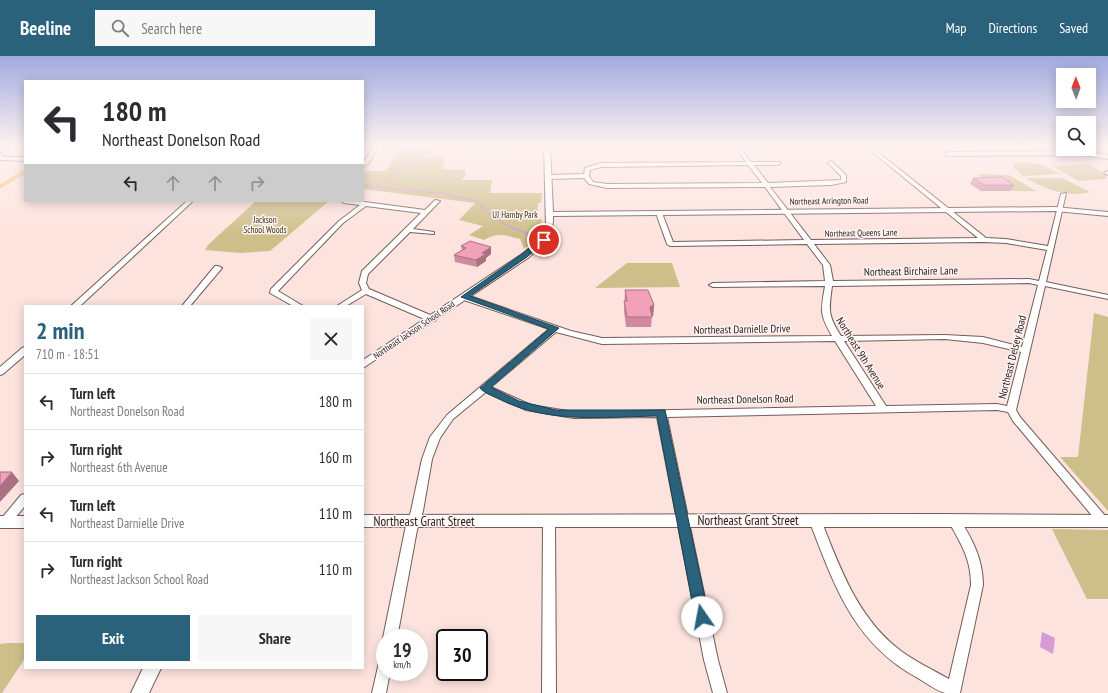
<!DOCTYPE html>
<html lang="en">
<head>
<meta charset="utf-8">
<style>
	body { margin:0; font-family:"PT Sans Narrow",sans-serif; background:#f7f7f7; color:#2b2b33; height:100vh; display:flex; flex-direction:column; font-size:15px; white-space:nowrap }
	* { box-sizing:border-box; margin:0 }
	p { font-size:13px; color:#7c7c81 }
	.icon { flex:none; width:22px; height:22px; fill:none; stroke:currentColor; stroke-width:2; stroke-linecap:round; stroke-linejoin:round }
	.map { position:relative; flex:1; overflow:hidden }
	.details { position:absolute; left:24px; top:249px; width:340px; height:364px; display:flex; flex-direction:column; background:#fff; border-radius:0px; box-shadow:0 2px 10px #0003 }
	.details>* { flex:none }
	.guide { position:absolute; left:24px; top:24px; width:340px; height:122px; border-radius:0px; box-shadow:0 2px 10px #0003; background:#fff; color:#2b2b33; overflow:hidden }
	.needle { width:26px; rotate:359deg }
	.buttons { position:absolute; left:1056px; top:12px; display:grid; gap:8px }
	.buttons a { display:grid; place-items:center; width:40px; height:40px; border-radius:0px; background:#fff; box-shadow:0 2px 10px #0003; font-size:20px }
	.speed { position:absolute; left:376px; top:573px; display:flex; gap:8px; font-size:20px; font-weight:700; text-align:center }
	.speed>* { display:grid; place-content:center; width:52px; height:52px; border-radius:50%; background:#fff; box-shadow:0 2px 10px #0003; line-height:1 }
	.speed small { font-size:10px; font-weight:400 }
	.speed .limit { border:2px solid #111; border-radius:6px; background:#fff; color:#111 }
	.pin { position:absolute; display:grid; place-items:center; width:34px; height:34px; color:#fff; margin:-17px; border:2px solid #fff; border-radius:50%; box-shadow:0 1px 4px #0007 }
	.me { position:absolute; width:44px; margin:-22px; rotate:348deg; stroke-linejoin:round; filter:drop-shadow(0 0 3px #0008) }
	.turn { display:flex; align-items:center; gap:14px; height:84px; padding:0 12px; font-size:18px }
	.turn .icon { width:52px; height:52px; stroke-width:2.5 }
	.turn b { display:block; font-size:28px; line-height:34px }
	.lanes { display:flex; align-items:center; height:38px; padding:0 12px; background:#0003; justify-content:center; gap:20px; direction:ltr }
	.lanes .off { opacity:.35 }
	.round { display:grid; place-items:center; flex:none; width:42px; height:42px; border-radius:0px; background:#f7f7f7 }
	.head { display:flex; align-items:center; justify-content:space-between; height:68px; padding:0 12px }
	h1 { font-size:24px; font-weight:700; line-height:30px; color:#2a617b }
	.cta { display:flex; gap:8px; margin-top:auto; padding:8px 12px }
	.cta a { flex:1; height:46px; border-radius:0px; background:#2a617b; color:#fff; font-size:16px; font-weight:700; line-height:46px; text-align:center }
	.cta a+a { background:#f7f7f7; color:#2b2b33 }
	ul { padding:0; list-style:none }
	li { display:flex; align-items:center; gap:12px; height:56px; padding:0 12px; border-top:1px solid #e1e1e2 }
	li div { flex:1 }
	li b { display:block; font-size:15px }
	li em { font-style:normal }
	header { display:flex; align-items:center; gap:24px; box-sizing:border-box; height:56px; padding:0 20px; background:#2a617b; color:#fff }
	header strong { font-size:19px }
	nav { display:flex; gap:22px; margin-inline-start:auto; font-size:14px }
	.search { width:280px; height:36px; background:#f7f7f7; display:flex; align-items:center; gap:10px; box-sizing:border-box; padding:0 14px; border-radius:0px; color:#7c7c81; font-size:15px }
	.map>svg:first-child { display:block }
</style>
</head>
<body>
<header>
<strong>Beeline</strong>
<div class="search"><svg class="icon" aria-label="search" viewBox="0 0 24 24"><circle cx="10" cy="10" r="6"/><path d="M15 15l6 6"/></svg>Search here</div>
<nav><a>Map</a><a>Directions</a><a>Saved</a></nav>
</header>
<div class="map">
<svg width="1108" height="637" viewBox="0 0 1108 637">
	<rect width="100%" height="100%" fill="#fde3de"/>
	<!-- green -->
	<path fill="#cdbf89" d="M399 90H444L436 96 419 102 430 103 424 102 434 98 444 99 441 100 445 101 441 103 445 107 442 113 466 114 465 121 461 124H492L490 137H542L541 147H538L537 163H542C542 177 534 185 524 193L520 183C506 179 496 176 484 184L469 179 483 170 459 164 475 147 363 133V117L365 115H386Z
		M1020 106 1041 108 1060 118 1023 120 1013 110 1014 108Z
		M1089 108 1106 119V123L1079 125 1052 110Z
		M977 118 1009 119 1036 135H1013L1002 128 983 122Z
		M1026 122H1062L1090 136C1069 142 1044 133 1026 122Z
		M256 145H329L270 195 241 197 205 194 208 189Z
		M627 207H672L680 231 595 232Z
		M1094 257 1108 261V455L1060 401H1078Z
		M1052 473 1108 474V543H1087Z
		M8 587H25V602L2 637H0V588Z"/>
	<!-- water -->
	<path fill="#d49cd2" d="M1042 576 1055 582 1053 598 1040 591Z"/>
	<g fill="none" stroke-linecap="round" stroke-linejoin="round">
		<!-- stream-far1 -->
		<path stroke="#d49cd2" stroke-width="1.5" d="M363 130 439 137 477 145 486 155 506 169 526 177
			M377 131 404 111 439 99"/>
		<!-- stream -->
		<path stroke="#d49cd2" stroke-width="2" d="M523 176 535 180"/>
		<defs>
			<path id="minor" d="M374 90 378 91 369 107 363 111V107Z
				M478 90H513L511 91H482L475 93V91Z
				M735 90H739L751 106H780L781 107 778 109H754L768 127 841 124V120L828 107 831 105 846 119V126L831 129 770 131 811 184 978 182 865 90H870L986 182 1006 183 1048 190 1061 138 1066 137 1046 226 1108 239V243L1045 230 1016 354 1020 361 1107 462V468L1103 470 1099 468 1013 365 1008 356 997 354 667 361 718 604 727 637H713L704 604 657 361 574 362 526 354 486 336 453 363 440 382 432 403 423 455 417 474 397 582H385V586L383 582 405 474 411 455 422 403 430 381 447 359 549 273 461 243V239H467L571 275 602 282 832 280C819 258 821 254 825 230L713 231 709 229 713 227 825 225 823 209 807 188 670 190 667 188 656 157 657 156 662 157 673 186 804 184 765 131 607 132 589 128 584 122 549 123 546 121 549 119 584 118 585 112 601 107 746 106ZM748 109 762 127 607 128 593 126 589 120 590 114 601 111ZM984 186 1006 187 1047 194 1039 225 1029 223 833 225 830 209 814 188ZM1029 227 1038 229 1022 291 983 281 945 279 841 280C827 258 829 254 832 230ZM556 276 602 288 835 285 876 350 574 356 531 349 491 331ZM945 283 983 287 1021 296 1007 350 997 348 886 350 844 285Z
				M1083 95 1108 99V103L1083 99 947 100 944 98 947 96Z
				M0 97 4 101H25V105L0 104Z
				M1107 115H1108V119L1104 117Z
				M435 144 440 145 413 173 434 176V178L410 176 368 218 366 227 369 233 435 261 436 263 435 265H429L366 238 346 250H337L362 234 359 227 362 215 421 157 366 150 343 167 278 235 303 250H293L270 237 271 233 339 165 360 149 344 147 341 145H357L425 154Z
				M187 145H193L80 250H71Z
				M215 210H218L222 212 190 250H182Z
				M25 291V299L3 318 0 319V311L22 292Z
				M25 438V450L9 469 5 471 1 469V463L21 439Z
				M815 459 819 461 821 464C840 512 858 563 901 595 916 606 933 614 949 623L971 529C971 501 960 487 948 464L950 461 954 459 958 461C972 482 983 503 983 529L960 637C956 637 949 637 945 637 935 634 925 626 916 621 852 585 834 528 809 464L811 461Z
				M549 460 553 462 555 465 556 637H542L543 465 545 462Z
				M385 600V616H390L386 637H372L380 602Z"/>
			<path id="tertiary" d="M544 90H550L553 156 1055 151 1108 156V160L1055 155 553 160C554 181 543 189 528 202L363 312V304L522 198 541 183 546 171Z
				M938 458 1108 459V471H363V459Z
				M0 460H25V472H0Z
				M143 612H161L149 637H131Z"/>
			<path id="primary" d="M22 114H25V119L0 133V128Z"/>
		</defs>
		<!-- minor casing -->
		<use href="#minor" stroke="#735d59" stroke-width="2"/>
		<!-- tertiary casing -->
		<use href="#tertiary" stroke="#735d59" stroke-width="2"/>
		<!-- primary casing -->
		<use href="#primary" stroke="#fff" stroke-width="2"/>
		<!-- minor -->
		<use href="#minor" fill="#fff" fill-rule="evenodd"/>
		<!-- tertiary -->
		<use href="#tertiary" fill="#fff" fill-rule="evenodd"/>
		<!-- primary -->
		<use href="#primary" fill="#f8bf7c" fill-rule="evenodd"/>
	</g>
	<!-- wall -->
	<path fill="#cf8aa0" d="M973 122 1014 129 1011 135H981L970 128Z
		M461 190 491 198 486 202V205L477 211 455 206 454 199 462 194Z
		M625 234 654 249 653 260H652L651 271H626L624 255Z"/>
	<!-- shaded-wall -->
	<path fill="#a97182" d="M491 191V198L486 202V205L477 211 476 204 482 197Z
		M654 249 653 260 649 261 650 251Z
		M12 416 19 425 0 446V430Z"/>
	<!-- building -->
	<path fill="#f1a1ba" stroke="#a97182" d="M1002 121 1014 129H984L973 122Z
		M470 185 491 191 482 197 486 198 476 204 454 199 466 192 461 190Z
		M625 234H648L654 249 650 251 652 261H627L624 245H627Z
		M0 416H12L0 430Z"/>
	<!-- sky -->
	<linearGradient id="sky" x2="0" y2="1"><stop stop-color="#a0aadf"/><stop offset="0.5" stop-color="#fef2f0"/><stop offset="1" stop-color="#fef2f0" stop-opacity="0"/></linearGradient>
	<rect width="1108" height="179" fill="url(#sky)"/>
	<!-- route -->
	<path fill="#2a617b" stroke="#1b3f50" d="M542 182 547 184 527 201 470 240 559 272 491 331 519 345 556 354H665L709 561 707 565 702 567 697 565 695 561 657 360C604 361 548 368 499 343 493 340 484 337 480 332L549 273 461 241 522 198Z"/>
	<g text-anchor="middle" stroke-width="3" stroke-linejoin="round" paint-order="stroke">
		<!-- far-street labels -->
		<g font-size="9" fill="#2c2221" stroke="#fff4f2">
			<text transform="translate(829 145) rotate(-1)" y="3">Northeast Arrington Road</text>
			<text transform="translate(861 177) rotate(-1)" y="3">Northeast Queens Lane</text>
			<text transform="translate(414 274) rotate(-34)" y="3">Northeast Jackson School Road</text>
		</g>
		<!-- far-park labels -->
		<g font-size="9" fill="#3b3210" stroke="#fff4f2">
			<text x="515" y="162">UJ Hamby Park</text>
			<text x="265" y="167">Jackson<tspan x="265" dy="10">School Woods</tspan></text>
		</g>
		<!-- street labels -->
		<g font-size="11" fill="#2c2221" stroke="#fff4f2">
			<text transform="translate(911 215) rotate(-1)" y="4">Northeast Birchaire Lane</text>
			<text transform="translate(742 273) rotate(-1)" y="4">Northeast Darnielle Drive</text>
			<text transform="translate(861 297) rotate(58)" y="4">Northeast 9th Avenue</text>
			<text transform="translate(1012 301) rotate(-76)" y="4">Northeast Delsey Road</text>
			<text transform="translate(745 343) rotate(-1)" y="4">Northeast Donelson Road</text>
		</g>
		<!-- near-street labels -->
		<g font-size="13" fill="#2c2221" stroke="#fff4f2">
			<text x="748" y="469">Northeast Grant Street</text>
			<text x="424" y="470">Northeast Grant Street</text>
		</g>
	</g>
</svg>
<div class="buttons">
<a><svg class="needle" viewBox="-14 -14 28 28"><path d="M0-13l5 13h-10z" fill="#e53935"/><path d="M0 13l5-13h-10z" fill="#7c7c81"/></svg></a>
<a><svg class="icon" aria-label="search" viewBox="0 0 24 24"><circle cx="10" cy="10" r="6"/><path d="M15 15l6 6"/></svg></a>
</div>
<div class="speed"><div>19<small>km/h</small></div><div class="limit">30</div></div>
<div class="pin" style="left:544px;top:184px;background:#d93025"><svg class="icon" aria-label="arrive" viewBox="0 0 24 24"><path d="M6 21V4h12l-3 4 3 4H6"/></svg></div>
<svg class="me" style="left:702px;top:561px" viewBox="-20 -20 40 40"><circle r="19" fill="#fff"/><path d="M0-13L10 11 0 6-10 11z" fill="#2a617b"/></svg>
<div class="guide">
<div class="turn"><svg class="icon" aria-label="left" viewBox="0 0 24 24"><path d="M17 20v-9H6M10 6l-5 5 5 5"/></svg><div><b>180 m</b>Northeast Donelson Road</div></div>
<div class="lanes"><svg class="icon" aria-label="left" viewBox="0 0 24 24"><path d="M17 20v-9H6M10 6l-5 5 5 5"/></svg><svg class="icon off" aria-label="ahead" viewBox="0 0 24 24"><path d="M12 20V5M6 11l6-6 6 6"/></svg><svg class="icon off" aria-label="ahead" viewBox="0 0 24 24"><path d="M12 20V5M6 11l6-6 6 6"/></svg><svg class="icon off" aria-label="right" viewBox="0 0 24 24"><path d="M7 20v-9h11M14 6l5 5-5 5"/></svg></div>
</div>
<section class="details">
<div class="head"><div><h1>2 min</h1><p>710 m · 18:51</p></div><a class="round"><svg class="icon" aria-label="close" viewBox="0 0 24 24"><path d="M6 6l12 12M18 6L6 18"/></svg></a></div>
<ul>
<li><svg class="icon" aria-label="left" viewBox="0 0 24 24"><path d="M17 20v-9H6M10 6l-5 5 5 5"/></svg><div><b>Turn left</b><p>Northeast Donelson Road</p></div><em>180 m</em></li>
<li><svg class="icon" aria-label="right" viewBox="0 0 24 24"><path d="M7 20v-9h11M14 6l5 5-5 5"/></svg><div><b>Turn right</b><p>Northeast 6th Avenue</p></div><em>160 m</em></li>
<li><svg class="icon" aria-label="left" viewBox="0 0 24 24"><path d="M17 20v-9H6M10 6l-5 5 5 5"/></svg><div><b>Turn left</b><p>Northeast Darnielle Drive</p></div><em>110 m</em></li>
<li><svg class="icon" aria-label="right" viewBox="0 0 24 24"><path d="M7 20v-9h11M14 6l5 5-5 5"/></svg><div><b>Turn right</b><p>Northeast Jackson School Road</p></div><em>110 m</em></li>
</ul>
<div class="cta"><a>Exit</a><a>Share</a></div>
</section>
</div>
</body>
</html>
